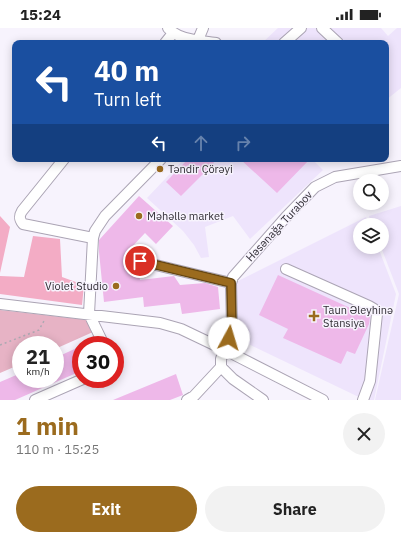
<!DOCTYPE html>
<html lang="en">
<head>
<meta charset="utf-8">
<style>
	body { margin:0; font-family:"IBM Plex Sans",sans-serif; background:#f2f2f2; color:#222; height:100vh; display:flex; flex-direction:column; font-size:15px; white-space:nowrap }
	* { box-sizing:border-box; margin:0 }
	p { font-size:13px; color:#767676 }
	.icon { flex:none; width:22px; height:22px; fill:none; stroke:currentColor; stroke-width:2; stroke-linecap:round; stroke-linejoin:round }
	.map { position:relative; height:372px; overflow:hidden }
	.sheet { display:flex; flex-direction:column; background:#fff; flex:1 }
	.sheet>* { flex:none }
	.hud { position:absolute; left:12px; top:12px; width:377px; height:122px; border-radius:8px; box-shadow:0 2px 10px #0003; background:#1a4fa0; color:#fff; overflow:hidden }
	.fabs { position:absolute; left:353px; top:146px; display:grid; gap:8px }
	.fabs a { display:grid; place-items:center; width:36px; height:36px; border-radius:50%; background:#fff; box-shadow:0 2px 10px #0003; font-size:20px }
	.speed { position:absolute; left:12px; top:308px; display:flex; gap:8px; font-size:20px; font-weight:700; text-align:center }
	.speed>* { display:grid; place-content:center; width:52px; height:52px; border-radius:50%; background:#fff; box-shadow:0 2px 10px #0003; line-height:1 }
	.speed small { font-size:10px; font-weight:400 }
	.speed .limit { border:6px solid #d22; background:#fff; color:#111 }
	.pin { position:absolute; display:grid; place-items:center; width:34px; height:34px; color:#fff; margin:-17px; border:2px solid #fff; border-radius:50%; box-shadow:0 1px 4px #0007 }
	.me { position:absolute; width:44px; margin:-22px; rotate:6deg; stroke-linejoin:round; filter:drop-shadow(0 0 3px #0008) }
	.turn { display:flex; align-items:center; gap:14px; height:84px; padding:0 16px; font-size:18px }
	.turn .icon { width:52px; height:52px; stroke-width:2.5 }
	.turn b { display:block; font-size:28px; line-height:34px }
	.lanes { display:flex; align-items:center; height:38px; padding:0 16px; background:#0003; justify-content:center; gap:20px; direction:ltr }
	.lanes .off { opacity:.35 }
	.round { display:grid; place-items:center; flex:none; width:42px; height:42px; border-radius:21px; background:#f2f2f2 }
	.summary { display:flex; align-items:center; justify-content:space-between; height:68px; padding:0 16px }
	h1 { font-size:24px; font-weight:700; line-height:30px; color:#9b6b1e }
	.button { display:flex; gap:8px; margin-top:auto; padding:8px 16px }
	.button a { flex:1; height:46px; border-radius:24px; background:#9b6b1e; color:#fff; font-size:16px; font-weight:700; line-height:46px; text-align:center }
	.button a+a { background:#f2f2f2; color:#222 }
	.status { display:flex; justify-content:space-between; align-items:center; height:28px; padding:0 20px; background:#fff; direction:ltr }
	.status svg { height:11px; fill:currentColor }
	.map>svg:first-child { display:block }
</style>
</head>
<body>
<div class="status"><b>15:24</b><svg viewBox="0 0 49 12"><path d="M0 12V9h3v3zM5 12V6h3v6zM10 12V3h3v9zM15 12V0h3v12zM26 1h20v11H26zM47 4h2v5h-2z"/></svg></div>
<div class="map">
<svg width="401" height="372" viewBox="0 0 401 372">
	<rect width="100%" height="100%" fill="#f7f3fd"/>
	<!-- built -->
	<path fill="#eee4fc" d="M278 0H381L388 8 397 0H401V60L386 72V15H262Z
		M184 131H312L323 142 250 211 233 188 205 199 209 229 201 230 194 217 183 203 147 170Z
		M401 178V372H375L399 266 381 219H382V197H372L369 188Z
		M366 189 369 197H360V219H378L396 266 374 372H365L238 311 234 259 238 253Z"/>
	<!-- green -->
	<path fill="#e7b3c5" d="M0 282 88 292 93 304 55 321V317H21V336L0 345Z"/>
	<!-- forest -->
	<path fill="#f3acc5" d="M0 188 10 199 0 245Z
		M33 208 60 211 62 249 84 257 82 277 0 266V248L24 249Z"/>
	<!-- building -->
	<path fill="#eeb8e9" d="M188 131H211L214 135 181 168 166 154Z
		M240 131H310L277 165Z
		M139 168 173 198 156 216 145 205 128 223 131 246H139L140 252 174 248 180 257 205 255 218 259 220 281 182 286 180 275 144 279 143 269 104 274 99 224V212Z
		M278 247 370 289 369 296 355 326 347 323 341 336 283 310 288 301 259 287Z
		M81 318V343L15 372H0V354L21 345V351H55V330Z
		M176 346 183 367 170 372H113Z"/>
	<g fill="none" stroke-linecap="round" stroke-linejoin="round">
		<defs>
			<path id="minor" d="M168 0C180 13 200 12 216 15
				M322 0 338 15
				M198 12 203 0
				M165 15 173 5
				M284 15 301 0
				M64 131 22 183C19 188 19 191 23 196L93 210
				M139 233 231 255
				M286 241 369 278 374 281 377 286 370 353 363 372
				M0 276 160 295 181 301 225 322 323 372
				M104 317 89 286 93 210 95 203 105 188 161 131
				M35 372 83 351
				M187 372 194 368 221 339
				M263 372 233 351 221 339V331L229 310 232 300 231 255 233 249 286 189 315 159 335 149 401 138"/>
		</defs>
		<!-- minor casing -->
		<use href="#minor" stroke="#aba4b4" stroke-width="12"/>
		<!-- path -->
		<path stroke="#ada9b2" stroke-width="1.5" stroke-dasharray="2 3" stroke-linecap="butt" d="M0 317 39 302 45 291"/>
		<!-- minor -->
		<use href="#minor" stroke="#fff" stroke-width="10"/>
	</g>
	<g fill="none" stroke-linecap="round" stroke-linejoin="round">
		<defs>
			<path id="route" d="M140 233 231 255 232 300 229 310"/>
		</defs>
		<!-- route casing -->
		<use href="#route" stroke="#654614" stroke-width="10"/>
		<!-- route -->
		<use href="#route" stroke="#9b6b1e" stroke-width="7"/>
	</g>
	<!-- markers -->
	<g fill="#9b6b1e" stroke="#f7f3fd" stroke-width="1.5">
		<circle cx="160" cy="141" r="4"/>
		<circle cx="139" cy="188" r="4"/>
		<circle cx="116" cy="258" r="4"/>
		<path d="M312 282h4v4h4v4h-4v4h-4v-4h-4v-4h4z"/>
	</g>
	<g text-anchor="middle" stroke-width="3" stroke-linejoin="round" paint-order="stroke">
		<!-- poi labels -->
		<g font-size="11" fill="#302d34" stroke="#f7f3fd" text-anchor="start">
			<text x="168" y="145">Təndir Çörəyi</text>
			<text x="147" y="192">Məhəllə market</text>
			<text x="108" y="262" text-anchor="end">Violet Studio</text>
			<text x="323" y="286">Taun Əleyhinə<tspan x="323" dy="13">Stansiya</tspan></text>
		</g>
		<!-- street labels -->
		<g font-size="11" fill="#302d34" stroke="#f7f3fd">
			<text transform="translate(279 198) rotate(-47)" y="4">Həsənağa Turabov</text>
		</g>
	</g>
</svg>
<div class="fabs">
<a><svg class="icon" aria-label="search" viewBox="0 0 24 24"><circle cx="10" cy="10" r="6"/><path d="M15 15l6 6"/></svg></a>
<a><svg class="icon" aria-label="layers" viewBox="0 0 24 24"><path d="M12 4l9 5-9 5-9-5zM3 14l9 5 9-5"/></svg></a>
</div>
<div class="speed"><div>21<small>km/h</small></div><div class="limit">30</div></div>
<div class="pin" style="left:140px;top:233px;background:#d93025"><svg class="icon" aria-label="arrive" viewBox="0 0 24 24"><path d="M6 21V4h12l-3 4 3 4H6"/></svg></div>
<svg class="me" style="left:229px;top:310px" viewBox="-20 -20 40 40"><circle r="19" fill="#fff"/><path d="M0-13L10 11 0 6-10 11z" fill="#9b6b1e"/></svg>
<div class="hud">
<div class="turn"><svg class="icon" aria-label="left" viewBox="0 0 24 24"><path d="M17 20v-9H6M10 6l-5 5 5 5"/></svg><div><b>40 m</b>Turn left</div></div>
<div class="lanes"><svg class="icon" aria-label="left" viewBox="0 0 24 24"><path d="M17 20v-9H6M10 6l-5 5 5 5"/></svg><svg class="icon off" aria-label="ahead" viewBox="0 0 24 24"><path d="M12 20V5M6 11l6-6 6 6"/></svg><svg class="icon off" aria-label="right" viewBox="0 0 24 24"><path d="M7 20v-9h11M14 6l5 5-5 5"/></svg></div>
</div>
</div>
<section class="sheet">
<div class="summary"><div><h1>1 min</h1><p>110 m · 15:25</p></div><a class="round"><svg class="icon" aria-label="close" viewBox="0 0 24 24"><path d="M6 6l12 12M18 6L6 18"/></svg></a></div>
<div class="button"><a>Exit</a><a>Share</a></div>
</section>
</body>
</html>
